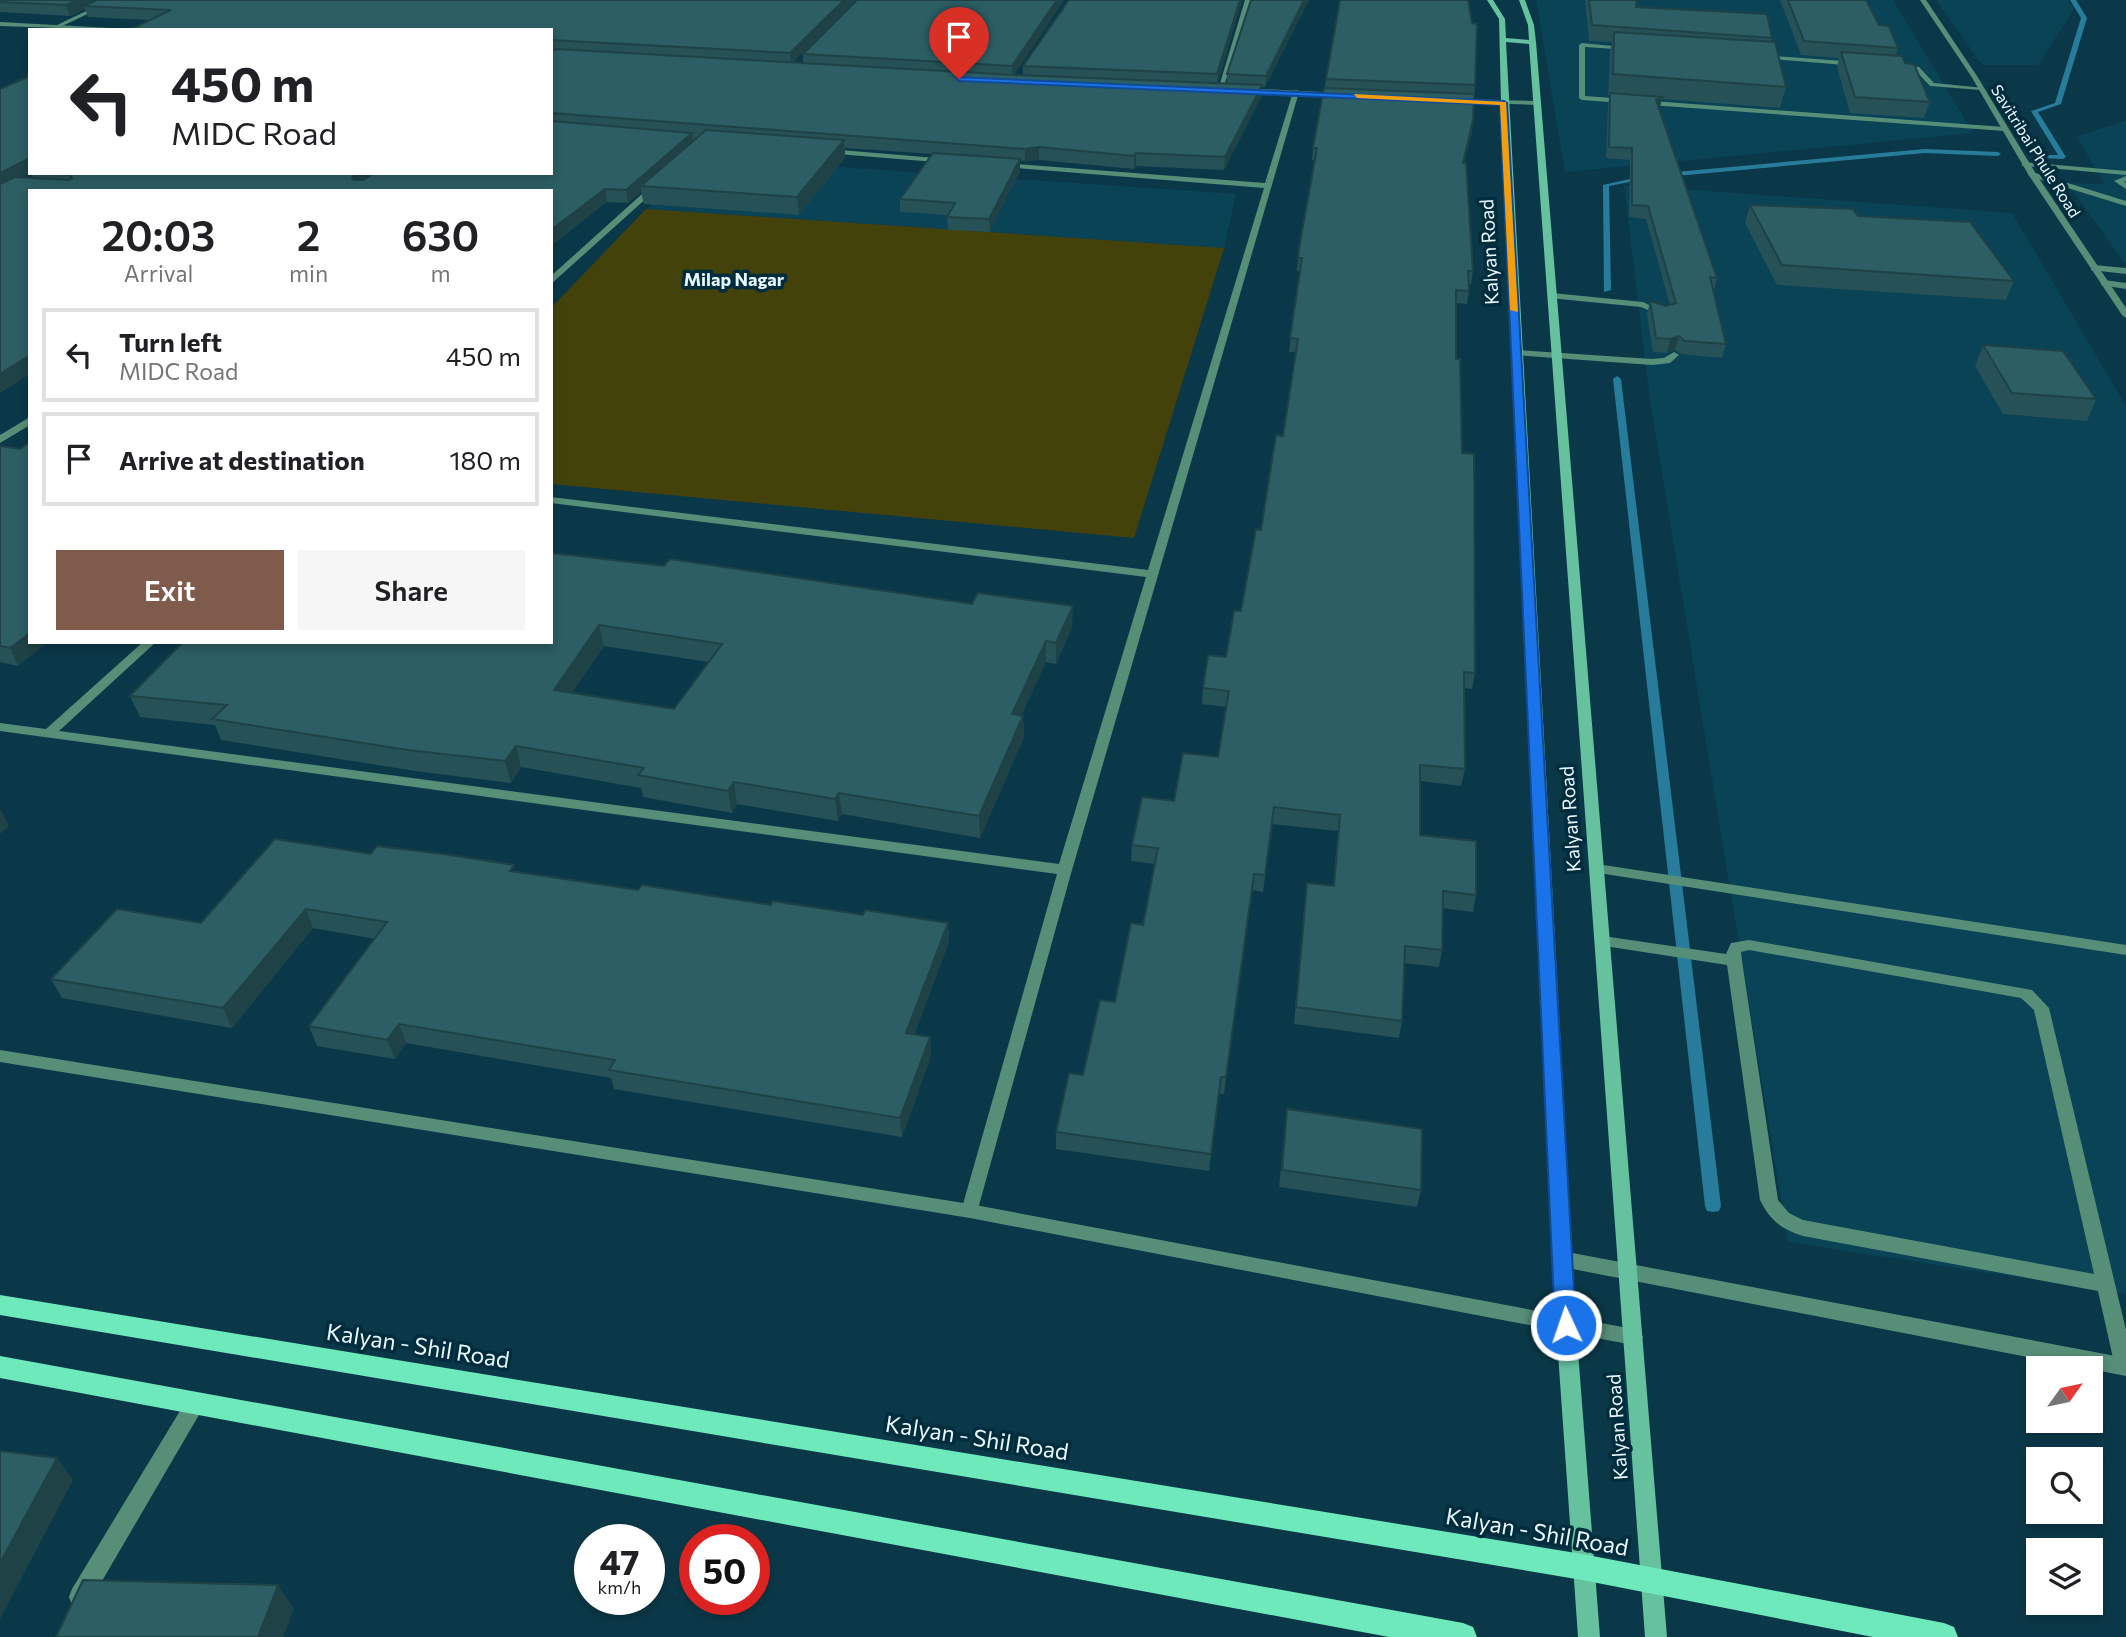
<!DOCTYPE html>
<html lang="en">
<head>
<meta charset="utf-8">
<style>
	body { margin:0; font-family:Commissioner,sans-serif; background:#f6f6f6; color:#202124; height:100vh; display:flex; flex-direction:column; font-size:26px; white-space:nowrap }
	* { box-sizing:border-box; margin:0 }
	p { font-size:23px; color:#757577 }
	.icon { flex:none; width:38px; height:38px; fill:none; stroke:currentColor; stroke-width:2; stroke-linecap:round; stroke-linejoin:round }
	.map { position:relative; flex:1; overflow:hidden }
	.panel { position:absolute; left:28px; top:189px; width:525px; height:455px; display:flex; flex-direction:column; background:#fff; border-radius:0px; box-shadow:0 4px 10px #0003 }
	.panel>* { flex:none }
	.hud { position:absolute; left:28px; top:28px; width:525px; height:147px; border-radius:0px; box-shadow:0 4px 10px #0003; background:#fff; color:#202124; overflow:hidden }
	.needle { width:46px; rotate:57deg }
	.controls { position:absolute; left:2026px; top:1356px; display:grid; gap:14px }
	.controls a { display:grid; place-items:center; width:77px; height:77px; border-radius:0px; background:#fff; box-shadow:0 4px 10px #0003; font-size:35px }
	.speed { position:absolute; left:574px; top:1524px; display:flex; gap:14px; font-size:35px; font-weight:700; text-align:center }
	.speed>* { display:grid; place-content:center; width:91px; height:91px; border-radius:50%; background:#fff; box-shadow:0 4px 10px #0003; line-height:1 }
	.speed small { font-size:18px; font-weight:400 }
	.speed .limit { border:10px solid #d22; background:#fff; color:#111 }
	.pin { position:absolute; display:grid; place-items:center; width:60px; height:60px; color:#fff; margin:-72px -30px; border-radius:50% 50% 50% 0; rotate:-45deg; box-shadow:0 0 7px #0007 }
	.pin .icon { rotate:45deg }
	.me { position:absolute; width:77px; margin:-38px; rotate:357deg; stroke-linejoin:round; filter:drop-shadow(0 0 5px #0008) }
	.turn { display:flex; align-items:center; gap:24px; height:147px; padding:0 28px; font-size:32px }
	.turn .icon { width:91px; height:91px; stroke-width:2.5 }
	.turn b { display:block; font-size:49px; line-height:60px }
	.eta { display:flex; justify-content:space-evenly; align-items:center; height:119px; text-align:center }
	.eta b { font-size:42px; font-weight:600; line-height:49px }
	.primary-button { display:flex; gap:14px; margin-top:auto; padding:14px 28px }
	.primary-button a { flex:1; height:80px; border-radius:0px; background:#7e5b4b; color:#fff; font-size:28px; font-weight:600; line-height:80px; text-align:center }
	.primary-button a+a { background:#f6f6f6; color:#202124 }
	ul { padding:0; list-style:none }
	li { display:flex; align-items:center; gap:21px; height:94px; margin:0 14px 10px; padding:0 14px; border:4px solid #e0e0e0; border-radius:0px }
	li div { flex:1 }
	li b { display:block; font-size:26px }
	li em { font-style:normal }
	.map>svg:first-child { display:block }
</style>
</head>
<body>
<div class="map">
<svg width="2126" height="1637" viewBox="0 0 2126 1637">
	<rect width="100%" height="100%" fill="#0b3848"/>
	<!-- built -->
	<path fill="#094355" d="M1536 0H1893L1973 133 1565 172Z
		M1936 0H2067L2074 9 2038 65H1982Z
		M2126 120V265L2067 183 2105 184 2077 137Z
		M706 158 1236 194 1224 248 647 209Z
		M1624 185 2012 213 2126 406V1294L1788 1242 1650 400Z"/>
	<!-- green -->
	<path fill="#44420b" d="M646 209 1224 248 1134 538 551 484V308Z"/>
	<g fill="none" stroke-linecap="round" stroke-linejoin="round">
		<!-- stream -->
		<path fill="#277c9b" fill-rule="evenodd" d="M2070 0H2076L2087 18 2061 104 2038 112 2066 157 2063 159 2040 158 2038 157V155H2058L2031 111 2055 103 2081 18Z
			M1925 149 1998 152 2001 154 1998 156 1925 153 1665 177 1662 175 1665 173Z
			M1643 176 1646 178 1645 179 1609 186 1611 290 1604 292 1603 185Z
			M1617 376 1621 379 1721 1206 1719 1211 1713 1212 1707 1211 1705 1206 1613 379Z"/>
		<!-- service -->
		<path fill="#568e78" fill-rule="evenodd" d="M2022 162 2126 171V175L2025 166H2022Z
			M2126 176V181L2124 182 2126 183V189L2114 181Z
			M2094 265 2126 268V274L2091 270V266Z
			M2104 280 2126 283V289L2101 285V281Z
			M1552 293 1643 302 1668 314 1664 317 1641 307 1549 298V294Z
			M1517 350 1652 359 1664 358 1674 352 1679 355 1670 363 1652 365 1514 355 1512 353Z
			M1597 864 2126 945V955L1592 872 1590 869Z
			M1603 936 1726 954 1731 943 1749 940 2032 990 2049 1008 2126 1330V1375L2118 1373 2115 1367 2098 1291 1803 1236C1781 1229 1770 1220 1760 1200L1727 965 1598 945 1595 941 1598 937ZM1749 950 2021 998 2034 1010 2094 1274 1803 1220 1789 1213 1778 1200 1742 961 1741 952Z"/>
		<!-- minor -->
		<path fill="#568e78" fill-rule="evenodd" d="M109 0H117L58 28 53 27Z
			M1245 0H1251L1223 89 1218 90Z
			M1582 43 1633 48 1630 50 1585 47V96L2004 127 2008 129 2004 131 1582 100 1579 98V45Z
			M1762 55 1857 62 1860 64 1857 66 1760 58Z
			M1898 65 1919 67 1934 83 1984 88 1981 90 1930 86 1915 70 1896 68Z
			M1296 90 1299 92 1072 870 976 1216 970 1218 964 1216 961 1211 1057 874 0 731V723L46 729 143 642H156L59 731 1059 864 1146 577 551 503V497L1148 570 1264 188 1003 167 999 165 1003 163 1265 183 1293 92Z
			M828 149 948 159 952 161 948 163 825 153V149Z
			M2032 172 2126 201V206L2029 176 2028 174Z
			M652 185 659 187 551 284V276Z
			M30 417V425L0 443V435Z
			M1562 1251 2126 1358V1376L1562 1267 1555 1265 1553 1259 1555 1253Z
			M196 1393 203 1396 206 1402 203 1408 88 1605 80 1608 72 1605 69 1597 72 1589 189 1396Z"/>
		<!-- tertiary -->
		<path fill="#568e78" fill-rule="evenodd" d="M1920 0H1926L1977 76 2036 174 2126 308V318L2122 315 2028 174 1971 76Z
			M0 22 111 28 114 30 0 26Z
			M1245 88 1340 93 1343 95 1340 97 1243 91Z
			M1458 99 1537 101 1540 103 1537 105 1456 102Z
			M0 1050 970 1204 1633 1329 1640 1331 1643 1337 1640 1343 1633 1345 970 1218 0 1062Z"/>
		<!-- secondary -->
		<path fill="#65c19e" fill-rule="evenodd" d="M1487 0H1493L1505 19 1506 38 1529 40 1528 25 1519 0H1525L1534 25 1536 42 1667 1637H1645L1529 44 1506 42 1576 1325 1600 1637H1578L1556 1325 1501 103 1499 19Z"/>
		<!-- primary -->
		<path fill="#6ee9bc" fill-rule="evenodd" d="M0 1295 1582 1554 1944 1623 1954 1627 1958 1637H1873L1582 1580 0 1315Z
			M0 1356 1463 1623 1473 1627 1477 1637H1389L0 1378Z"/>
	</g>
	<!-- wall -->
	<path fill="#265156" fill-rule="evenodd" d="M0 0H855L793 62 803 63V54L1064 0 1014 75H1023V66L1242 0 1217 83H1227V74L1251 0H1309L1265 87H1261V97L1224 170 1136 166 1134 169 1039 160 1020 161V171L990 232 948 230 947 217 948 215 900 212V199L932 154 845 148V158L799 215 644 204 641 192 628 203 607 202 30 191 0 393 30 76V173L22 177 33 178 31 173H551V30L150 20 88 17 85 9 70 16 0 12Z
		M1585 0H1636V7L1772 38 1771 42 1786 87 1780 108 1662 99 1659 108 1717 278 1714 291 1726 344 1722 358 1681 354 1675 350 1667 353 1653 352 1647 314 1650 301 1666 306 1670 305 1646 219 1629 217 1630 160 1606 158 1608 105 1610 95H1608L1610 51 1612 42 1589 41Z
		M1780 0H1866L1879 25 1898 48 1896 55 1905 63 1930 102 1924 118 1850 113 1837 67 1839 58 1801 55Z
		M1326 79 1475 85 1472 131 1464 163 1473 271 1471 284H1469V291L1467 304 1456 303V359L1475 673 1472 689 1464 688 1465 769 1461 786 1420 781V835L1476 895 1473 912 1442 908V950L1439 967 1404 963 1402 1021 1399 1038 1294 1024 1307 883 1333 886 1338 831 1272 824 1263 892 1252 890 1224 1094H1219L1209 1171 1056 1149V1132L1083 1075 1115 1002 1143 925 1155 864 1131 861 1132 845 1218 757 1226 707 1202 704 1203 688 1226 657 1241 611 1283 436 1296 352H1289L1300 271H1297L1298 258 1315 160H1312L1313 148Z
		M1750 205 1858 216 2014 281 2006 300 1777 285 1745 223Z
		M1983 345 2096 399 2087 421 2003 414 1975 366Z
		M0 446 18 666 0 662Z
		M551 553 1072 627 1056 664 1046 662 1021 716H1023L1024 737 980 838 842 814 838 821 737 804 732 813 643 797 641 788 521 767 511 783 415 771 221 740 215 725 140 717 130 696ZM604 646 708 662 674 709 572 692Z
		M371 854 515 871 638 890 863 915 948 923 949 942 914 1034 930 1037 931 1056 902 1137 614 1089 611 1078 406 1043 395 1059 317 1046 309 1026 375 939 313 928 232 1028 62 998 51 979 201 923Z
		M1287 1109 1421 1190 1417 1207 1279 1187Z"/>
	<!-- shaded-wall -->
	<path fill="#1f4246" d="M77 0H103L84 6 85 9 70 16 66 5Z
		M844 0H855L791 64 790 53Z
		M1057 0H1064L1013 77 1012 66Z
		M1240 0H1242L1217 86V74Z
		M1304 0H1309L1265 87 1266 76Z
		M1262 85 1261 97 1224 170 1225 157Z
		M1662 97 1660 108 1656 100Z
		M692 133 694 145 641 186V192L628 203 626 190Z
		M844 140 845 158 799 215 797 197Z
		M1039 147V160L1025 162V149Z
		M1136 153V166L1134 169V156Z
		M30 158V173L0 189V173Z
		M1020 159V171L990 232 989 219Z
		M357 173H377L355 191 352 178Z
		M605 189 607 202 551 246V230Z
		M1679 336 1675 350 1667 353 1670 339Z
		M30 355V374L0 393V374Z
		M1073 606 1072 627 1056 664V643Z
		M599 625 604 646 560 711 554 690Z
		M30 633V642H48L18 666 10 648Z
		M1046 641V662L1012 736V714Z
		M1023 716 1024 737 980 838 979 816Z
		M516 746 521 767 511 783 505 761Z
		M734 782 737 804 732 813 728 791Z
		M839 793 842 814 838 821 835 799Z
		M0 809 9 826 0 834Z
		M1254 874 1252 890 1224 1094 1226 1077Z
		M306 909 313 928 232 1028 223 1008Z
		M948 923 949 942 908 1052 906 1033Z
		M399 1024 406 1043 395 1059 387 1040Z
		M930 1037 931 1056 902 1137 900 1118Z
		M57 1458 73 1480 0 1619V1563Z
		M278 1585 294 1609 283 1637H258Z"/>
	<!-- building -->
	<path fill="#2c5e64" stroke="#1f4246" stroke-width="2" fill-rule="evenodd" d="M0 0H77L66 5 0 2Z
		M97 0H844L790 53 551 40V30H129L171 10 84 6Z
		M857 0H1057L1012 66 803 54Z
		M1069 0H1240L1217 74 1023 66Z
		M1251 0H1304L1266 76 1227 74Z
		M1340 0H1468L1472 23 1477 24 1475 85 1326 79Z
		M1589 0H1636V7L1767 14 1772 38 1592 25Z
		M1788 0H1866L1879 25 1889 26 1898 48 1804 41Z
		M1614 32 1775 42 1786 87 1613 74Z
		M556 49 1014 75 1262 85 1225 157 1136 153 1134 156 1039 147 1025 149 551 113V52Z
		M1841 52 1902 56 1905 63 1914 64 1930 102 1855 97Z
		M30 76V158L0 173V89Z
		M1324 88 1474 94 1473 120 1463 163H1466L1473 271H1468L1469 291 1456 290V359H1460L1462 453 1474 454 1475 673 1464 672 1465 769 1420 765V835L1476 841V895L1443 891 1442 950 1405 946 1402 1021 1296 1007 1307 883 1334 886 1340 815 1274 807 1265 875 1254 874 1226 1077H1221L1211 1154 1056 1132 1069 1073 1083 1075 1100 1000 1115 1002 1131 923 1143 925 1158 848 1132 845 1142 797 1174 801 1183 753 1218 757 1229 691 1203 688 1208 655 1226 657 1234 611H1241L1256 529 1261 530 1276 435 1283 436 1298 339 1290 338 1302 258H1298L1300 243 1317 148H1313Z
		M1610 93 1662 97 1656 100 1717 278 1710 277 1726 344 1685 341 1679 336 1670 339 1656 338 1650 301 1666 306 1676 303 1648 206 1632 205V148L1609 147Z
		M551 121 692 133 626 190 605 189 551 230V191H30V355L0 374V184L15 177 69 180 72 178 69 175 55 173H357L352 178 354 180H363L374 173H551Z
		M706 130 844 140 797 197 641 186Z
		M933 153 1020 159 989 219 947 217 955 203 900 199Z
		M1750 205 1853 209 1858 216 1970 222 2014 281 1782 265Z
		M1983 345 2063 351 2096 399 2012 393Z
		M30 442V633L10 648 0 646V446L20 449Z
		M551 553 664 566 670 559 972 604 978 593 1073 606 1056 643 1046 641 1012 714 1023 716 979 816 839 793 835 799 734 782 728 791 638 775 644 768 516 746 505 761 408 750 212 719 227 705 130 696 183 642H551ZM599 625 722 644 674 709 554 690Z
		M275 839 371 854 377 846 450 855 514 865 510 871 638 890 642 885 771 905 772 901 863 915 865 910 948 923 906 1033 930 1037 900 1118 609 1070 615 1060 399 1024 387 1040 309 1026 387 922 306 909 223 1008 51 979 117 909 201 923Z
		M1287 1109 1422 1129 1421 1190 1282 1170Z
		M0 1451 57 1458 0 1563Z
		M83 1580 278 1585 258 1637H56Z"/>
	<!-- route -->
	<path fill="#1a73e8" stroke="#114b97" stroke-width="2" d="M956 77 1504 101 1507 103 1576 1325 1573 1331 1566 1334 1558 1331 1555 1325 1500 105 959 81Z"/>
	<!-- slow -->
	<path fill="#f59e0b" d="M1354 94 1506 102 1518 312 1510 310 1500 105 1357 98Z"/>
	<g text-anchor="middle" stroke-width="7" stroke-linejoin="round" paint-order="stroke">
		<!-- far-street labels -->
		<g font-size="16" fill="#eaf7fd" stroke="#002d3d">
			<text transform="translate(2036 151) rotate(58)" y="6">Savitribai Phule Road</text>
		</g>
		<!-- far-neighbourhood labels -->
		<g font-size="18" font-weight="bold" fill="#eaf7fd" stroke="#002d3d">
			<text x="734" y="286">Milap Nagar</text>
		</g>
		<!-- street labels -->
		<g font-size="19" fill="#eaf7fd" stroke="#002d3d">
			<text transform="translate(1489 252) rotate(-93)" y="7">Kalyan Road</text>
			<text transform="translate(1570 819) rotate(-94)" y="7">Kalyan Road</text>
			<text transform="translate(1617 1427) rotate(-94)" y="7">Kalyan Road</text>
		</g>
		<!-- near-street labels -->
		<g font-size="23" fill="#eaf7fd" stroke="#002d3d">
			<text transform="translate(418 1346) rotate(9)" y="8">Kalyan - Shil Road</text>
			<text transform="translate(977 1438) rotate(9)" y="8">Kalyan - Shil Road</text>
			<text transform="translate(1537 1532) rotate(10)" y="8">Kalyan - Shil Road</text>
		</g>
	</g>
</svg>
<div class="controls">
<a><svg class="needle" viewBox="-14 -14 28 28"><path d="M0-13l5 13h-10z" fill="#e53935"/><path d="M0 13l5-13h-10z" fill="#757577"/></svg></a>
<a><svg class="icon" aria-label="search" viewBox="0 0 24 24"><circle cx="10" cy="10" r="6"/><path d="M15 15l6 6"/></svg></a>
<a><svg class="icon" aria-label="layers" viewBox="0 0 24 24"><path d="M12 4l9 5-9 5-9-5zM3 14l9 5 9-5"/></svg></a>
</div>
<div class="speed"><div>47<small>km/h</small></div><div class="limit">50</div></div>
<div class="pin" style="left:959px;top:79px;background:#d93025"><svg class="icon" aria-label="arrive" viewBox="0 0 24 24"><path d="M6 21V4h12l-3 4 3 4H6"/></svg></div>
<svg class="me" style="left:1566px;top:1325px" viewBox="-20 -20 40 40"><circle r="17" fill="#1a73e8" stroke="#fff" stroke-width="3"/><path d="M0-11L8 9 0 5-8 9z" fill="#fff"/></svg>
<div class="hud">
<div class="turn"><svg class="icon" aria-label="left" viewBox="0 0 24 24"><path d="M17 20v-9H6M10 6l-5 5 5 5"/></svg><div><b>450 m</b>MIDC Road</div></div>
</div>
<section class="panel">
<div class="eta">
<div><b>20:03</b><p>Arrival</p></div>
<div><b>2</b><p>min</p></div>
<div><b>630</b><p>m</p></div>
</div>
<ul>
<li><svg class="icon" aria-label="left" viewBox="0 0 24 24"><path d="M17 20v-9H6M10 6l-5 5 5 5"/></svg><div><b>Turn left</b><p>MIDC Road</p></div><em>450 m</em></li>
<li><svg class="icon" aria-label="arrive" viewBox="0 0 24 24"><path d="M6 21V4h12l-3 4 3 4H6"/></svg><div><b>Arrive at destination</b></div><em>180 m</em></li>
</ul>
<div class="primary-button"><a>Exit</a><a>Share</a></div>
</section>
</div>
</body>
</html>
